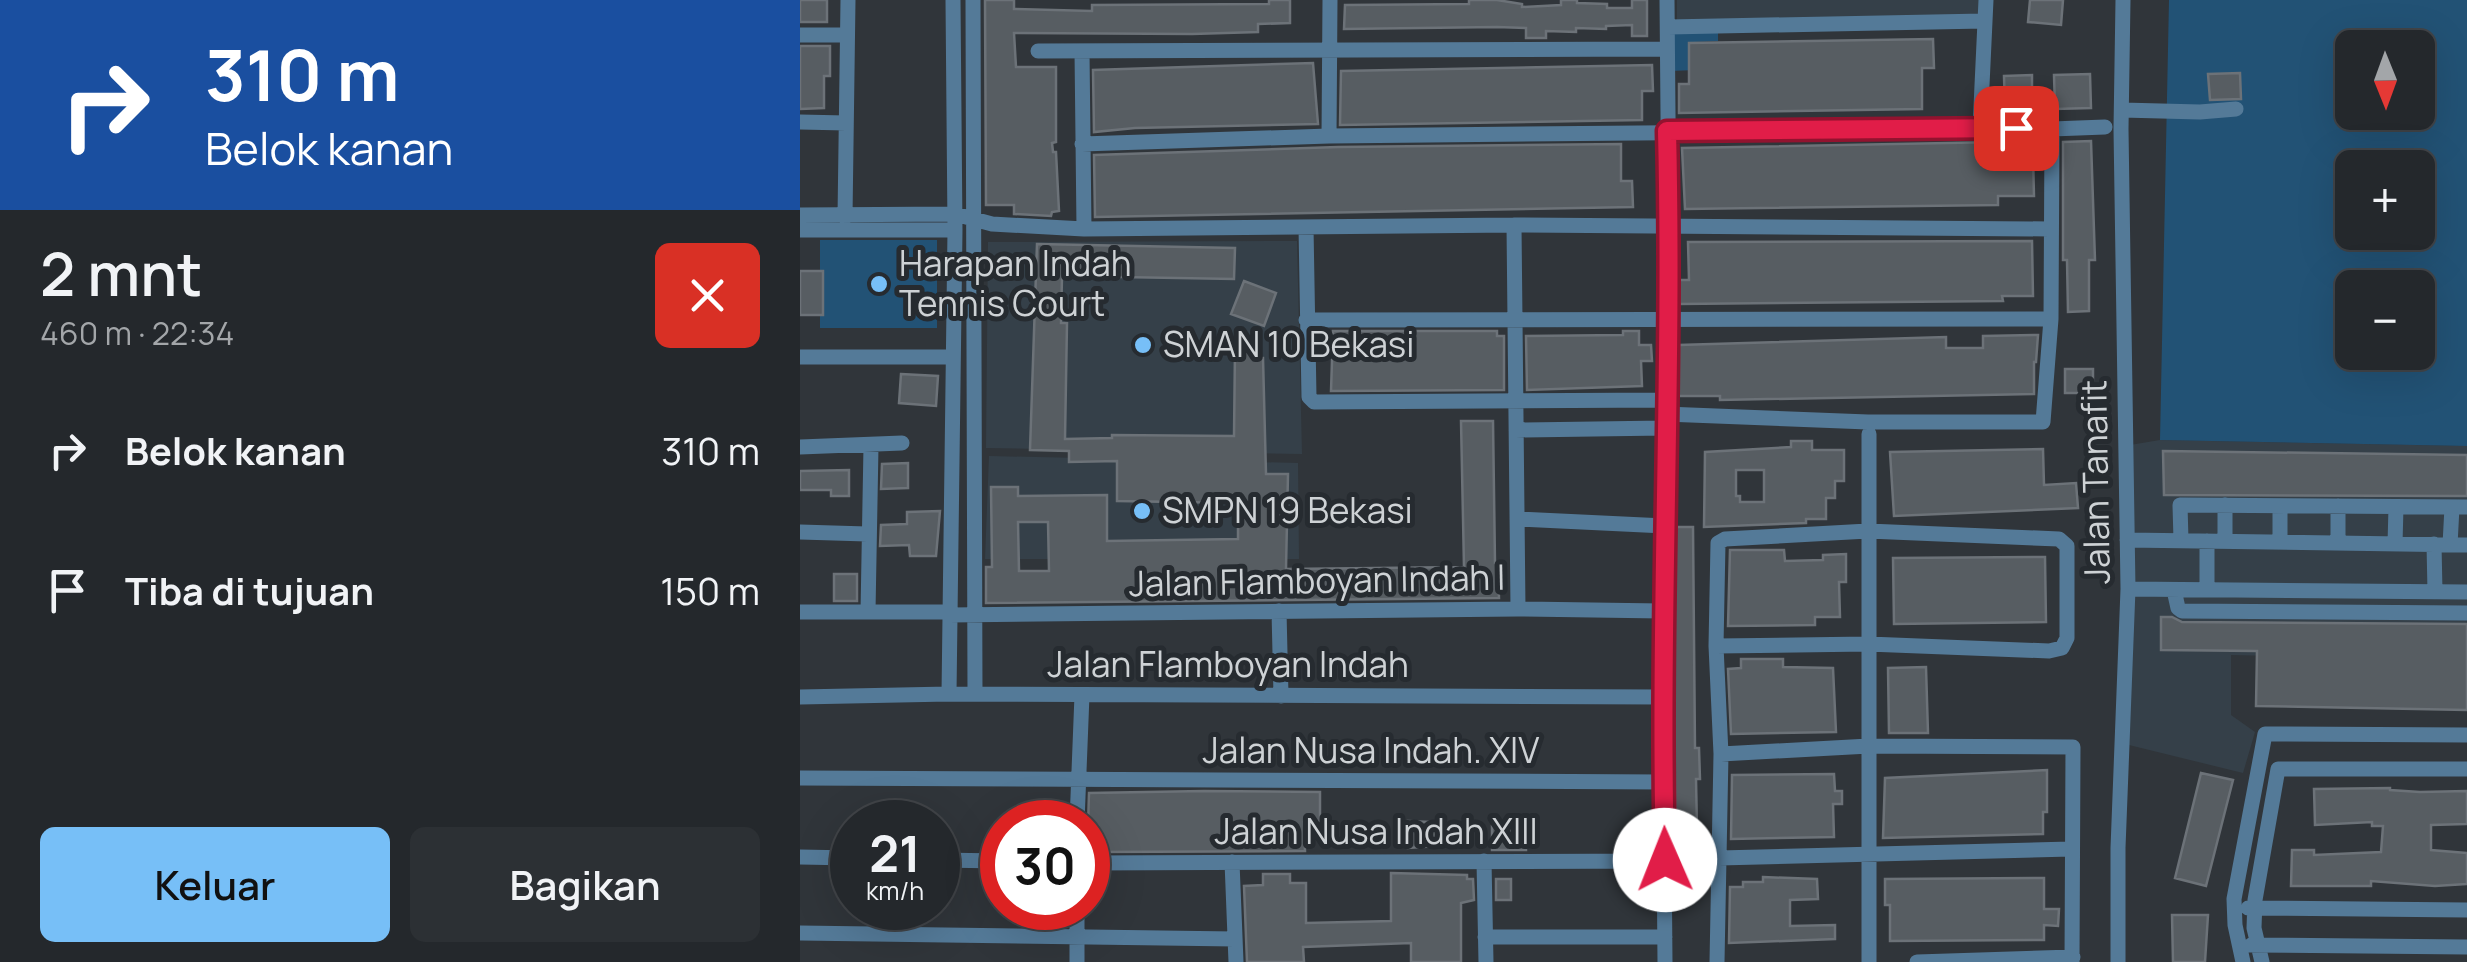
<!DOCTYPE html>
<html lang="id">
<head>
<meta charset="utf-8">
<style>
	body { margin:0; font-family:Manrope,sans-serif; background:#2c3034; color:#f1f3f6; height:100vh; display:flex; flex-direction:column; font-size:38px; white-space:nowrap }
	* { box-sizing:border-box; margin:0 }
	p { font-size:32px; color:#a3a6a9 }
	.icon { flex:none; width:55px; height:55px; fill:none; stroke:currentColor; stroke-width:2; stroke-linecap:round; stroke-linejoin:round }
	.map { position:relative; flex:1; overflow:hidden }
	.sheet { display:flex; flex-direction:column; background:#24282c; width:800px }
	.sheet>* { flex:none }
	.top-card { background:#1a4fa0; color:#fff; overflow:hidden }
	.needle { width:65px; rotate:179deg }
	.fabs { position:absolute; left:1535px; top:30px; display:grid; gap:20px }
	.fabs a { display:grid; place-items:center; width:100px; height:100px; border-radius:15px; background:#24282c; box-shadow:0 10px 40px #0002,0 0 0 2px #414448; font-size:50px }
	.speed { position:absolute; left:30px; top:800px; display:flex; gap:20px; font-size:50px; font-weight:700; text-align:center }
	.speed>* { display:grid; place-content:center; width:130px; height:130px; border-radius:50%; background:#24282c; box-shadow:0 10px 40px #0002,0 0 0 2px #414448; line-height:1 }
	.speed small { font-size:25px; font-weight:400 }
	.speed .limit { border:15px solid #d22; background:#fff; color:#111 }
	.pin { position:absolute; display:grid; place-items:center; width:85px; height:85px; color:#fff; margin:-42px; border-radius:20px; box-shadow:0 5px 15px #0006 }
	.me { position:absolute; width:110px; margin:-55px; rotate:359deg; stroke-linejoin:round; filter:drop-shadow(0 0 8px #0008) }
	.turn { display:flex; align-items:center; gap:35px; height:210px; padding:0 40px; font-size:45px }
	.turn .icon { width:130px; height:130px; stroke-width:2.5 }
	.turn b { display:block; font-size:70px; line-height:85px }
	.round { display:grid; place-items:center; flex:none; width:105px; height:105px; border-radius:15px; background:#2c3034 }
	.summary { display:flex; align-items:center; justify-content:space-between; height:170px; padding:0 40px }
	h1 { font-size:60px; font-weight:600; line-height:75px }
	.action { display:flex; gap:20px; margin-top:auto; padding:20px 40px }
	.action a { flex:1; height:115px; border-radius:15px; background:#77bff7; color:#111; font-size:40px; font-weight:600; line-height:115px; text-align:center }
	.action a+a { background:#2c3034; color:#f1f3f6 }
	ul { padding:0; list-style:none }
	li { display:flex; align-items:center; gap:30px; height:140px; padding:0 40px }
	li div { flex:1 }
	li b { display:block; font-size:38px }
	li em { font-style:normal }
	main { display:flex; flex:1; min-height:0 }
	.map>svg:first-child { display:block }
</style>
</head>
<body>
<main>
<section class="sheet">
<div class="top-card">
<div class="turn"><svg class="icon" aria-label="right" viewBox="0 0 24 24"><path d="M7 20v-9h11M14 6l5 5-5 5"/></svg><div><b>310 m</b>Belok kanan</div></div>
</div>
<div class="summary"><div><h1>2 mnt</h1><p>460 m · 22:34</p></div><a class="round" style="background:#d93025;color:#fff"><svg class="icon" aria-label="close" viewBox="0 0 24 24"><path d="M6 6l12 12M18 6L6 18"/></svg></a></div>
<ul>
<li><svg class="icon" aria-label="right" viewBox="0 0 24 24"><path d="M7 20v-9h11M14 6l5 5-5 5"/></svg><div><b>Belok kanan</b></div><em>310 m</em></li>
<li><svg class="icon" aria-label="arrive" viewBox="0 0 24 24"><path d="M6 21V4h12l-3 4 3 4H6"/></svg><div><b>Tiba di tujuan</b></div><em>150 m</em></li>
</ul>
<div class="action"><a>Keluar</a><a>Bagikan</a></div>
</section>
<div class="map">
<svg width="1667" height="962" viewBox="0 0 1667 962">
	<rect width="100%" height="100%" fill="#30353a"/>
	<!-- built -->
	<path fill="#354049" d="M877 0H1181L1180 16 877 22Z
		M497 241 502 454 186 448 188 242Z
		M1360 440 1667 446V660L1431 655V715L1455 732 1443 773 1325 744 1330 445Z
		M189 456 498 463 499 559H185Z"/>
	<!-- green -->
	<path fill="#225275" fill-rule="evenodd" d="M1369 0H1667V446L1360 440ZM1552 48H1618V112H1552ZM1552 168H1618V232H1552ZM1552 288H1618V352H1552Z
		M918 28V41L895 42V70L871 71 870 29Z
		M20 240H137V328H20Z"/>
	<!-- building -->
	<path fill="#575d62" stroke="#6c7278" stroke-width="2.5" fill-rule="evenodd" d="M0 0H27V22H0Z
		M185 0H214V9L292 11V5L469 4V0H490V23L458 24V32L392 34 214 33 216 67H256V142L252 143 253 152H256L259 211 252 212 251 216 214 214V205H186Z
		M669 0H697L722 4V7L761 5V0H777V3L807 4V8H832V0H847V36H832V25L806 26V29L776 28V32L746 31V38H726V28L697 27 544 29 545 5 669 4Z
		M1230 0H1263L1261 25 1228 22Z
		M1133 39 1134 68H1122V109L879 113V84H889V43Z
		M0 46H30V76H24V108L0 109Z
		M513 63 518 124 335 128 294 132 293 70Z
		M852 65 853 91H842V120L540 125 541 71Z
		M1440 73 1441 99 1410 100 1408 74Z
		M1290 74 1291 108 1255 109 1254 75Z
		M1232 75V109L1205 110 1204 76Z
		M1291 141 1295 260H1289V311L1268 312 1267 260H1263V142Z
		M1199 142V155H1233L1234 196H1198V205L885 209 882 148Z
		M821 144V181H832L833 207 295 217 294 155 538 147Z
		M1232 241 1233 296H1202L1203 301 879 304V280H889L888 242Z
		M237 244 435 248 434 279 262 276 261 323H267L265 439 312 438V435L434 436 435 349 455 350V358H463L466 474H488L486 569 664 567 661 421H693L695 563H698L699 598 186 603V567H192L191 487H218V496L307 495V541L438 539V503L317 501V461L269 462V451L230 450ZM218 522H248L249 571H219Z
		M0 271H23V315H0Z
		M444 281 476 293 464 326 431 314Z
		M533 331H697V336H704V390L531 391Z
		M823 331H839V345H851L852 361H841L842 386 727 390 726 336 823 335Z
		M1238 335 1236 362H1234V394L920 400V396H877L879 345 1146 337V348H1183V336Z
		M1265 369H1293V393H1265Z
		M101 374 138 376 136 406 99 403Z
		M991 441H1012V450H1044V481H1035V498H1026V519H1006V523L904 527 905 452 991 447ZM936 470H964V502H940V496H936Z
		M1243 449 1244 485 1276 483 1278 508 1094 516 1090 452Z
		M1363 451 1667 455V496L1364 495Z
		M108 463V488L81 489 82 464Z
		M49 470V496H31V490H0V471Z
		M140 511 136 556H110L109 545 80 546 81 525 107 524V512Z
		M876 527H893L895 748H899L900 779H896L898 879H876L873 611Z
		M930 550H984L985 561 1023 560V555L1046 554V582H1039L1040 617H1015V625L928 626Z
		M1245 557 1246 622 1094 624 1093 558Z
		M34 574H57V601H34Z
		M1361 617H1372L1382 622 1667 624V710L1456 706 1457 651 1361 650Z
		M941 659H983V667L1033 668 1036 732 931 734 928 669 941 668Z
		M1126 667 1128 733H1089L1088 668Z
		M1247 770V812H1243V834L1083 838 1085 778Z
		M1401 773 1433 780 1406 886 1375 878Z
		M1034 774 1035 791H1042V804H1033L1034 837 931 839 932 775Z
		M1590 788V790L1620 792 1667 791V824L1631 825V850L1667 853V884L1635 886 1571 881V886H1491L1492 850H1514V855L1581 852 1583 826H1572V822L1515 825 1514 789Z
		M404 791 520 792V822H504L505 851 298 852V826H288L289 793Z
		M608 821 653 823V845L608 848Z
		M692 826H725L726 850H692Z
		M591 873 667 875V879H673L674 900 661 903V962H611V943L503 947 504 962H447L444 886 463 885V874H490V883H506V923L591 921Z
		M963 877 1017 879 1018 899 990 900V926L1035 925V939L929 943 930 887H943V882H963Z
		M1244 878V909H1259L1258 926 1244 925V940L1090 941V905H1085V879Z
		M696 879H711V900H696Z
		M1372 915H1408L1405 962H1373Z"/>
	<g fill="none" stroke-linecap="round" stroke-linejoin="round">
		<!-- minor -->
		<path stroke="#547a98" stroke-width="15" d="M173 0 175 694
			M868 27 1184 21
			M0 35H47
			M238 51 867 49
			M282 51 284 229
			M1322 110 1400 112 1436 109
			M0 122 46 123
			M1180 128 1186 0
			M1252 129 1305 127
			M529 136 530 0
			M282 144 529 136 1252 129 1251 319 1243 422H1068L865 414
			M0 215 155 214 192 224 284 229 714 225 1250 229
			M45 217 48 0
			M714 225 718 609
			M506 227 509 397 514 402 866 400
			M0 230H155
			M506 320 1251 319
			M0 357H152
			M716 430 865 428
			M1069 434V962
			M0 447 102 443
			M717 519 865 526
			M0 532 67 534
			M1327 540 1667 545
			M1381 540 1380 505 1667 507
			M1407 541V590
			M1425 541V505
			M1480 542V506
			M1538 543V506
			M1595 544 1596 507
			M1634 544 1635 592
			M1650 545 1652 507
			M1328 589 1667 592
			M1374 590 1378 608 1382 611 1667 613
			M479 611 481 696
			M0 612H149
			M68 612 71 446
			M149 615 718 609 862 611
			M916 646 1068 644 1249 651 1262 648 1267 638V546L1259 539 1068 531 925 539 918 543 916 646 921 754 917 962
			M149 694 155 230 153 0
			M0 697 149 694 863 697
			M921 754 1069 746 1273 747 1272 962
			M0 778 863 782
			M277 822 282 695
			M0 857 52 858
			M919 858 1271 849
			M138 860 202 861
			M684 861 686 962
			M432 862 436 962
			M288 863 865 861
			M277 908V962
			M1448 908 1667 910
			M0 933 435 939
			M685 937H865
			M1451 945 1667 947
			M865 962 862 611 869 226 867 0
			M1117 962 1273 957
			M1318 962V848L1328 589 1321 129 1323 0
			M1443 962 1435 925 1434 899 1465 734 1667 735
			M1462 962 1454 928 1455 900 1478 769H1667"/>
	</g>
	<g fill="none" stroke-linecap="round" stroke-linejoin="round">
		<defs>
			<path id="route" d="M865 860C859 617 873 374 867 131L1216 128"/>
		</defs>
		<!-- route casing -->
		<use href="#route" stroke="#92132f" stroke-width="25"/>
		<!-- route -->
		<use href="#route" stroke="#e11d48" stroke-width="18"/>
	</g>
	<!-- markers -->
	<g fill="#77bff7" stroke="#262b30" stroke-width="4">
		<circle cx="79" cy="284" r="10"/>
		<circle cx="343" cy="345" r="10"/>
		<circle cx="342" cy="511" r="10"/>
	</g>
	<g text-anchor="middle" stroke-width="10" stroke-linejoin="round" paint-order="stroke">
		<!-- poi labels -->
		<g font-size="35" fill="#ced2d5" stroke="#262b30" text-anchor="start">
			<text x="99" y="276">Harapan Indah<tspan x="99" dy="40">Tennis Court</tspan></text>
			<text x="363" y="357">SMAN 10 Bekasi</text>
			<text x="362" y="523">SMPN 19 Bekasi</text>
		</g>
		<!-- street labels -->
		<g font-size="35" fill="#ced2d5" stroke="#262b30">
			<text transform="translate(1296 482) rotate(-91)" y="12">Jalan Tanafit</text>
			<text transform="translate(517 581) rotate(-1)" y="12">Jalan Flamboyan Indah I</text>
			<text x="428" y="677">Jalan Flamboyan Indah</text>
			<text x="571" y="763">Jalan Nusa Indah. XIV</text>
			<text x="576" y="844">Jalan Nusa Indah XIII</text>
		</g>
	</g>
</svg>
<div class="fabs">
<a><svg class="needle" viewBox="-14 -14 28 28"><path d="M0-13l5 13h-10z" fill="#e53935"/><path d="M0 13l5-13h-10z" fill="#a3a6a9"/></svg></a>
<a>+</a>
<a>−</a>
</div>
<div class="speed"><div>21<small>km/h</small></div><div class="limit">30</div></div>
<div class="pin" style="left:1216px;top:128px;background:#d93025"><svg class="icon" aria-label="arrive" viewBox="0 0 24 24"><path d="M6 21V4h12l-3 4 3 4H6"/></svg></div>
<svg class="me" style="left:865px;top:860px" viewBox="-20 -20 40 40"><circle r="19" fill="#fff"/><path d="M0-13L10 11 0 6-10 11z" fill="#e11d48"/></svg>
</div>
</main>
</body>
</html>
